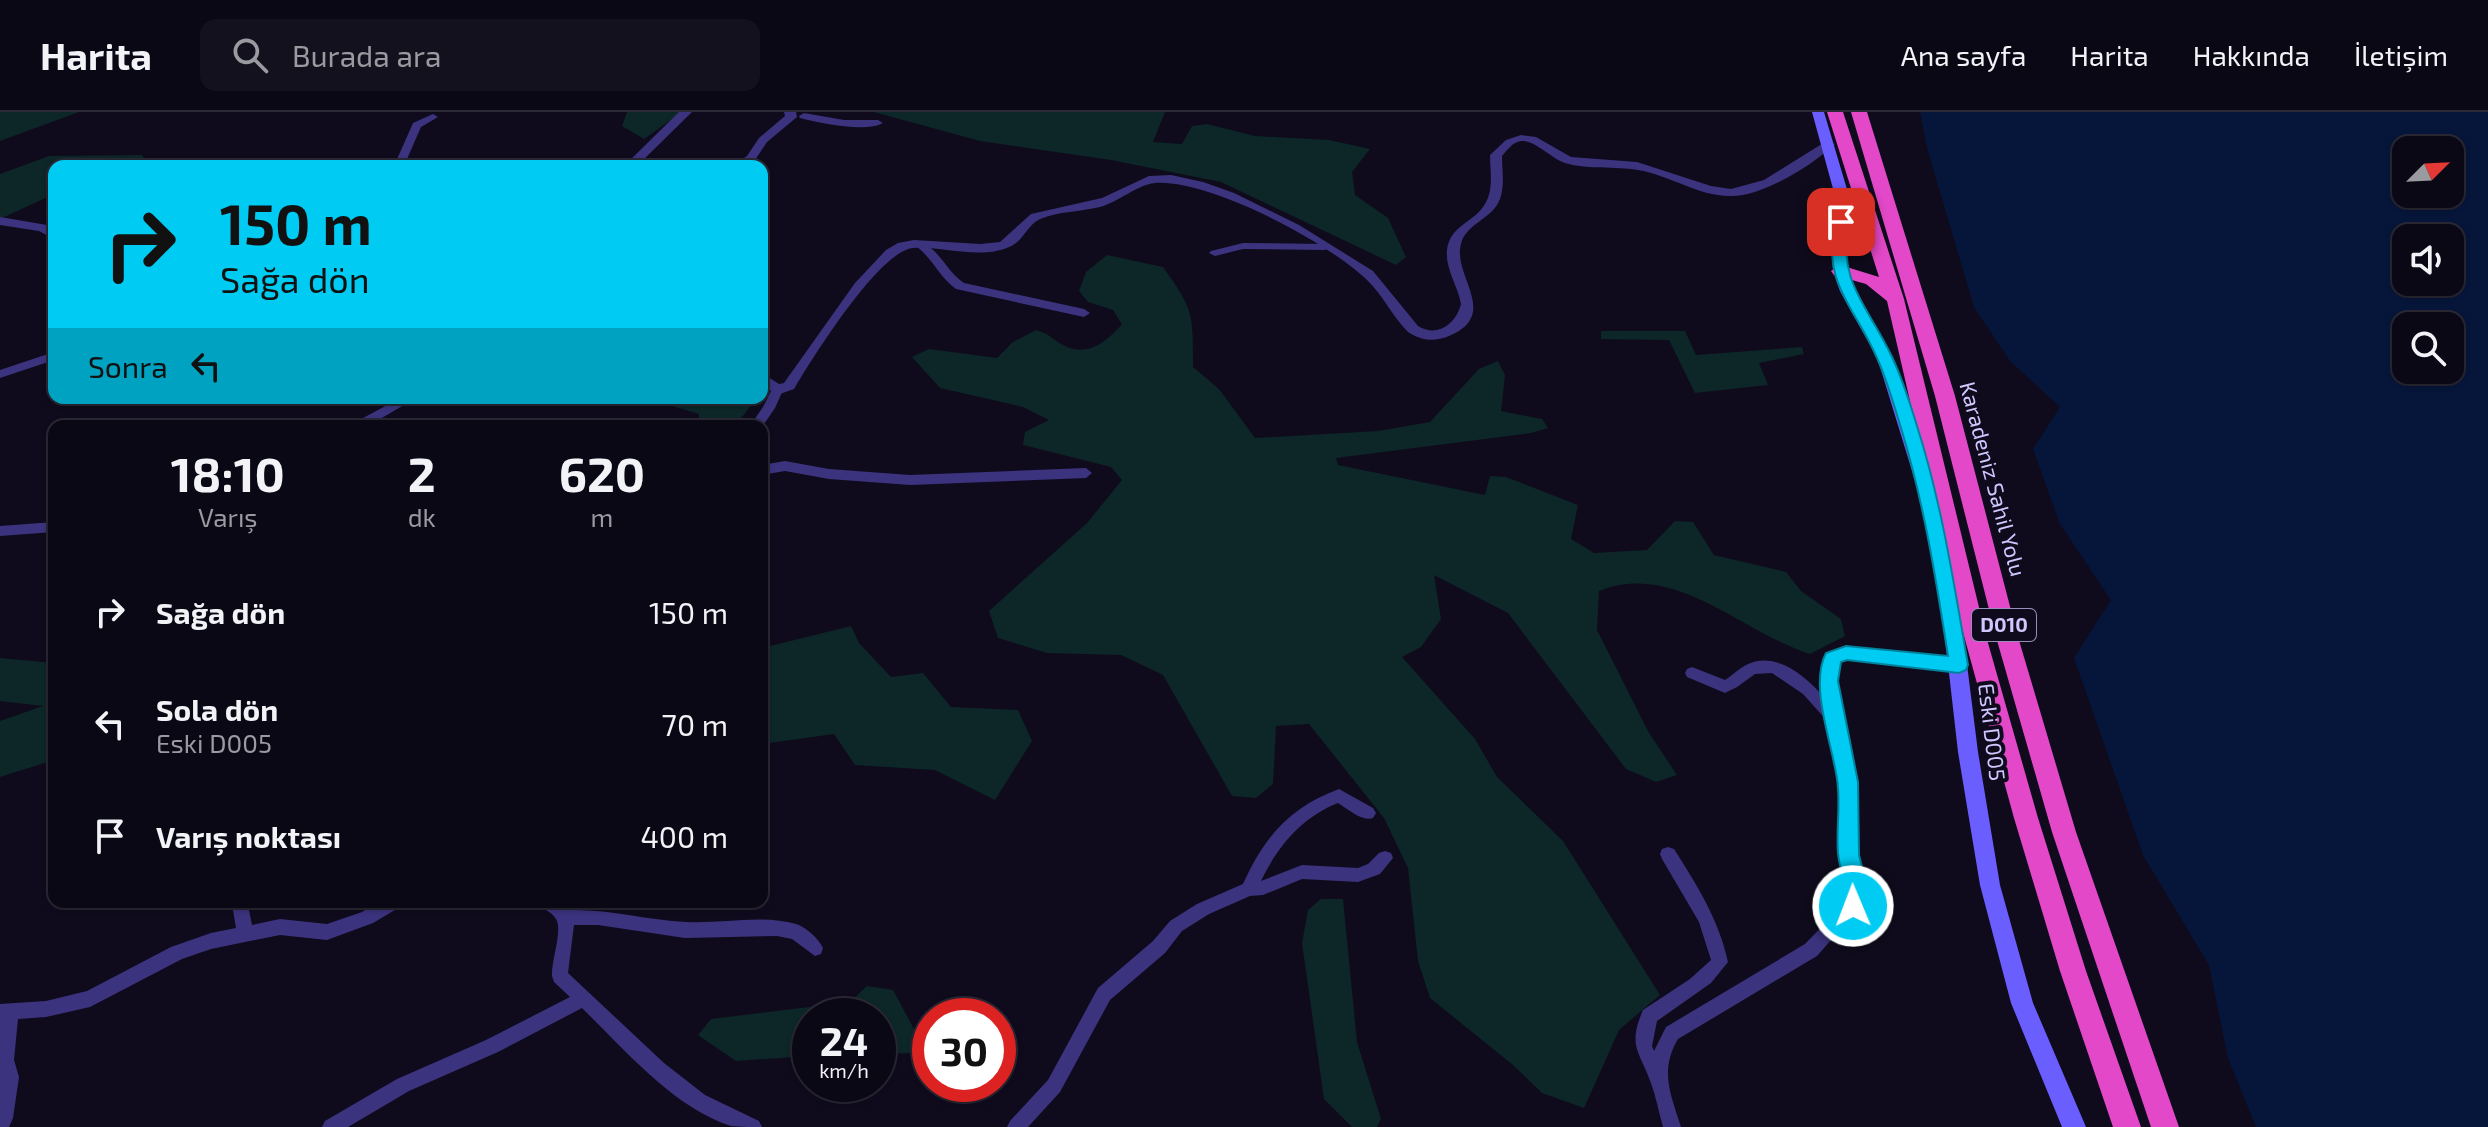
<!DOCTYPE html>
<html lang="tr">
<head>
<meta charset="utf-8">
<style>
	body { margin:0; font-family:"Exo 2",sans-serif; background:#14111f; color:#f1f3f6; height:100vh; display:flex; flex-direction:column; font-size:30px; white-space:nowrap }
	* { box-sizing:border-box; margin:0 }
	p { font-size:26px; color:#9a9aa1 }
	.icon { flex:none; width:44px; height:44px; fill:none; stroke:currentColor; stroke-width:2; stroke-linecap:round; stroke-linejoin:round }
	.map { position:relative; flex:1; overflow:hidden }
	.drawer { position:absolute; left:48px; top:308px; width:720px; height:488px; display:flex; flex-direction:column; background:#0b0816; border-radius:16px; box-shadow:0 2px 6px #0004,0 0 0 2px #2b2935 }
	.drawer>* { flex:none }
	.guide { position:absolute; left:48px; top:48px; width:720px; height:244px; border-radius:16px; box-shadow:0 2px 6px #0004,0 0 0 2px #2b2935; background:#00cbf2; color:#111; overflow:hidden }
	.needle { width:52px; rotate:66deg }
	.fabs { position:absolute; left:2392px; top:24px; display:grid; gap:16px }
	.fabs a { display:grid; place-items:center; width:72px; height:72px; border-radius:16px; background:#0b0816; box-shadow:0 2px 6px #0004,0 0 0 2px #2b2935; font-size:40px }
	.speed { position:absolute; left:792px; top:886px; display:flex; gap:16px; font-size:40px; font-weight:700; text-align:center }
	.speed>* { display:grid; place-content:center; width:104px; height:104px; border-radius:50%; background:#0b0816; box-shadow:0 2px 6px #0004,0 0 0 2px #2b2935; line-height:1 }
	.speed small { font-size:20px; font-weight:400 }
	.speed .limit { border:12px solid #d22; background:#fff; color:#111 }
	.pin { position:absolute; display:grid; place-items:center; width:68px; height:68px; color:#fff; margin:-34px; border-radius:16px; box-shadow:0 4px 12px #0006 }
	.me { position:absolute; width:88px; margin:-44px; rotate:359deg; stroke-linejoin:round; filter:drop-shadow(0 0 6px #0008) }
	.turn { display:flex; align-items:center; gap:28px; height:168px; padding:0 40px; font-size:36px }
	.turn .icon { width:104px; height:104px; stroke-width:2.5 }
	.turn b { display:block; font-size:56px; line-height:68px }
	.then { display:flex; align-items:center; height:76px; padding:0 40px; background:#0003; gap:16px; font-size:30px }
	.eta { display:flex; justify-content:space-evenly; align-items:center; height:136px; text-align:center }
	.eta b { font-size:48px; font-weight:700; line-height:56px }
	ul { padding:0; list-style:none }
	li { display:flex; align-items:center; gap:24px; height:112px; padding:0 40px }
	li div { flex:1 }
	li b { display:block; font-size:30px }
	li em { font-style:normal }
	header { display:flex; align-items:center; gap:48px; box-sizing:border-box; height:112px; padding:0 40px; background:#0b0816; border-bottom:2px solid #2b2935 }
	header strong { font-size:38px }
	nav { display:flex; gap:44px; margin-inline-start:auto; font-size:28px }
	.search { width:560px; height:72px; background:#14111f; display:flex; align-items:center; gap:20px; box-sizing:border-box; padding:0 28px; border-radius:16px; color:#9a9aa1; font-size:30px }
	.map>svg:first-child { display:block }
</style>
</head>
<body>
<header>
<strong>Harita</strong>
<div class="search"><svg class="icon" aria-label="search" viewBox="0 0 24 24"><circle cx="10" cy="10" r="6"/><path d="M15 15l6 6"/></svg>Burada ara</div>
<nav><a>Ana sayfa</a><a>Harita</a><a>Hakkında</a><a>İletişim</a></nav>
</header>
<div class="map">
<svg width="2488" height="1015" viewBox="0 0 2488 1015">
	<rect width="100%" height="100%" fill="#0f0b1d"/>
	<!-- green -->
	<path fill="#0d2627" d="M0 0H79L0 29Z
		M627 0H682L644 27 622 14Z
		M874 0H1165L1153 30 1182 32 1192 14 1207 12 1255 24 1329 28 1370 37 1352 60 1355 83 1388 106 1406 145 1396 153 1221 70 1111 48 980 29Z
		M142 43 149 53 182 52 181 54H54V82L0 107V62L49 44Z
		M1107 143 1163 155C1194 198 1193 202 1193 255L1219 277 1255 326 1378 319 1430 310 1479 257 1498 249 1505 263 1501 299 1542 307 1548 316 1531 321 1336 346 1338 353 1485 383 1490 364 1506 365 1578 393 1571 427 1594 441 1647 438 1675 409 1693 410 1714 443 1786 460 1801 479 1841 507 1845 524 1810 542C1742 521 1675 448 1599 479L1597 518 1649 621 1677 663 1656 670 1626 657 1508 501 1434 463 1441 507 1421 535 1402 545 1475 627 1497 665 1563 729 1660 883 1619 918 1584 996 1542 981 1513 953 1430 886 1418 849 1408 756 1384 706 1309 612 1276 614 1273 672 1256 686 1232 684 1163 563 1121 543 1047 541 998 526 989 499 1087 411 1122 368 1111 355 1023 333 1025 320 1049 308 1023 295 940 276 912 245 929 237 997 246 1013 230 1036 218C1051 222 1054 229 1065 234 1088 245 1108 229 1122 212L1113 198 1088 190 1079 179 1086 160Z
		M1601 219H1685L1696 243 1802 235 1804 242 1759 251 1768 273 1695 281 1669 228 1601 227Z
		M668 286H745L753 291 735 314H699V302L669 293Z
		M851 514 859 531 891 565 923 561 951 595 1018 598 1032 629 995 688 935 658 855 653 834 622 762 632V536Z
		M0 546 54 551V648L0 665V609L43 594 0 589Z
		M1321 787H1343L1357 930 1381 1007 1377 1015H1352L1324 987 1302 831 1308 798Z
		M867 874 893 878 921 930 913 941 878 942V904H810V944L736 949 698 923 711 907 850 890Z"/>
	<!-- water -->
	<path fill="#06163a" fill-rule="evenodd" d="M1920 0H2488V1015H2256L2228 946 2209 853 2143 743 2074 546 2111 488 2060 412 2033 337 2060 295 2010 249 1974 195 1927 36ZM2406 38H2450V82H2406ZM2406 126H2450V170H2406ZM2406 214H2450V258H2406Z"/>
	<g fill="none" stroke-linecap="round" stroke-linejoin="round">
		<!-- minor -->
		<path fill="#3b337e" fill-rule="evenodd" d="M804 1 844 8H878L883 11C865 21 821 11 800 6L799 4Z
			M433 2 438 5 421 15 404 54H394L413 11Z
			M921 130C940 138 947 160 964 171L1084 197 1090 201 1084 205 956 177C940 166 933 147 917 135V131Z
			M1243 131 1325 132 1331 135 1325 138 1243 137 1215 144 1209 141 1211 139Z
			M54 240V248L0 266V258Z
			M777 274 783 278 775 296 762 315 750 314 763 295 773 275Z
			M400 286H416L368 314H352L354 311Z
			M785 349 829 357 910 363 1086 356 1092 361 1086 366 910 373 829 367 785 359 762 363V353Z
			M54 410V420L0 424V414Z
			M1846 535 1959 547 1964 549 1966 553 1964 557 1959 559 1846 547 1839 550 1835 569 1856 670 1857 743 1865 778 1861 794 1817 844 1678 927C1659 959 1671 983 1681 1015H1663C1659 1001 1656 985 1651 971 1640 939 1627 935 1643 898L1690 867 1711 848 1699 810 1662 747 1660 742 1662 737 1668 735 1674 737C1697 773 1719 808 1728 850L1711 871 1657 909 1652 934 1654 939 1666 915 1805 832 1846 790 1849 778 1841 743 1840 670 1829 611 1803 582 1772 561 1755 562 1737 575 1725 581 1687 565 1685 561 1687 557 1692 555 1725 568C1732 564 1738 557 1746 553 1776 538 1805 564 1824 585 1821 570 1821 556 1827 542Z
			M1339 677 1373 696 1376 701 1373 706C1362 710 1348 697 1338 691 1302 705 1277 735 1261 769L1302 753 1358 756 1368 752 1379 741 1385 739 1391 741 1393 746 1380 762 1358 770 1302 767 1263 783 1250 784 1209 802 1182 819 1165 841 1110 888 1060 980 1028 1015H1007L1010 1009 1048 968 1098 876 1153 829 1170 809 1197 792 1243 772C1264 725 1290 695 1339 677Z
			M236 790H252L249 798 252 813 280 807 327 812 362 800 379 790H402L400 795 373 811 327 828 280 823 211 837 182 847 90 895 46 905 18 907 14 948 19 965 13 1006 9 1015H0V892L46 889 87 879 171 835 211 821 236 816 233 798Z
			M537 790H561L569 798C610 797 646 808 686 810 722 812 761 802 796 812 806 815 819 827 823 836L821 842 815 844 792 827 777 824 685 826 598 813H574L568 861 664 951 705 983 759 1009 762 1015C753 1015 740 1015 731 1014 674 996 624 937 582 896L498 940 409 979 348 1015H322L325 1009 397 967 486 928 570 885 554 870 552 864C551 849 563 818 556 807 551 798 541 798 537 790Z"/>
		<!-- tertiary -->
		<path fill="#3b337e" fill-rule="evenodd" d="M679 0H692L637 54H624Z
			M784 0H796L797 5 767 30 755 48 746 54H732L747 44 759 26 785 4Z
			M1521 23 1536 25 1571 45 1637 50 1711 74 1731 77 1764 68 1825 30 1835 32C1813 53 1763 84 1732 84 1699 85 1670 63 1638 58 1614 54 1589 58 1565 51 1552 47 1535 28 1521 29 1513 30 1507 38 1502 44 1502 58 1505 73 1500 87 1493 107 1466 111 1461 132 1452 164 1501 202 1449 224 1434 230 1422 229 1408 220 1392 204 1383 183 1367 168 1328 130 1209 67 1155 71 1136 73 1119 90 1100 95 1080 100 1059 99 1040 107 1027 113 1023 130 1009 135 979 148 944 134 913 136 879 139 812 247 794 277L777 283 762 273V261L779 272 784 271 855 171 886 138 898 131 914 128 980 132 1000 130 1031 102 1102 86 1149 64 1171 63 1203 70 1234 81 1299 113 1373 159 1418 214C1437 226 1456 212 1461 192 1458 174 1445 157 1447 138 1450 113 1474 111 1485 92 1494 78 1490 58 1490 43L1506 28Z
			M0 105 47 113 54 118V127L39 119 0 113Z"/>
		<!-- secondary -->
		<path fill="#6b5eff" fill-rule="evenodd" d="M1812 0H1824L1849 84 1845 131 1847 159 1854 179 1893 245 1941 401 1957 473 1978 640 2000 773 2033 891 2086 1015H2062L2011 891 1980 773 1958 640 1939 473 1925 401 1877 245 1840 179 1833 159 1831 131 1835 84Z"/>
		<!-- trunk -->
		<path fill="#e348c8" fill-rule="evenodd" d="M1827 0H1843L1904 187 1986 524 2038 706 2086 859 2141 1015H2113L2060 859 2014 706 1964 524 1887 189 1866 172 1834 163 1831 159 1840 153 1879 165Z
			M1851 0H1867L1955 284 2018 525 2076 720 2179 1015H2151L2052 720 1996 525 1935 284Z"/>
	</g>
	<!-- route -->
	<path fill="#00cbf2" stroke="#00849d" stroke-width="2" d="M1841 105 1848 110C1838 173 1868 193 1892 245 1902 266 1910 291 1917 314 1942 392 1954 472 1968 553L1966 558 1959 561 1847 548 1841 550 1838 569 1858 670 1859 743 1868 778 1860 801 1853 804 1845 801 1842 794C1849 771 1840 763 1838 741 1836 716 1841 691 1837 667 1832 631 1809 573 1826 541L1846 534 1948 544C1936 467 1924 391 1901 316 1894 293 1887 268 1877 246 1854 193 1823 174 1834 110Z"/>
	<g text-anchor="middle" stroke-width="8" stroke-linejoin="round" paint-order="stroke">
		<!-- shield labels -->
		<rect fill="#0f0b1d" stroke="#968fbb" stroke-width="2" x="1972" y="497" width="64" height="32" rx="6"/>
		<g font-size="20" font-weight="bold" fill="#d0c7ff">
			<text x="2004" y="520">D010</text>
		</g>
		<!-- street labels -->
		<g font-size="22" fill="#d0c7ff" stroke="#0f0b1d">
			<text transform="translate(1993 367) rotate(75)" y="8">Karadeniz Sahil Yolu</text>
			<text transform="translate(1992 620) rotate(83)" y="8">Eski D005</text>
		</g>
	</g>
</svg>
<div class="fabs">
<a><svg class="needle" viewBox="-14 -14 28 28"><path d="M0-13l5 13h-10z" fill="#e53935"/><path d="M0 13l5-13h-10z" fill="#9a9aa1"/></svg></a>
<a><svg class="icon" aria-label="sound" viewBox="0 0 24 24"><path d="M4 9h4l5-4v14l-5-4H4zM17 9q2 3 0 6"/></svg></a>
<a><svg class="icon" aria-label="search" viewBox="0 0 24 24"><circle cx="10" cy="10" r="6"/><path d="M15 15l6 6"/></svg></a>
</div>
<div class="speed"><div>24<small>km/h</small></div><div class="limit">30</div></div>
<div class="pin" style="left:1841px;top:110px;background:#d93025"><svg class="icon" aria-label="arrive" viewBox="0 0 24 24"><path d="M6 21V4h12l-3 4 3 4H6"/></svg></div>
<svg class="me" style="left:1853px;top:794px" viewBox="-20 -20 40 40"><circle r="17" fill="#00cbf2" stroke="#fff" stroke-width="3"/><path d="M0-11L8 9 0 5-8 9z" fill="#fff"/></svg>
<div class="guide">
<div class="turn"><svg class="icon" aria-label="right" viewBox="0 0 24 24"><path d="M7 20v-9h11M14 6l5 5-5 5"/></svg><div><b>150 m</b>Sağa dön</div></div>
<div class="then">Sonra<svg class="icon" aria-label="left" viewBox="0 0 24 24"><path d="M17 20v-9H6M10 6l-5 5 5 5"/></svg></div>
</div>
<section class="drawer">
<div class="eta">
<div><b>18:10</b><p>Varış</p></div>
<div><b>2</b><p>dk</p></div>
<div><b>620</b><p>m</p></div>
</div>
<ul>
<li><svg class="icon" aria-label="right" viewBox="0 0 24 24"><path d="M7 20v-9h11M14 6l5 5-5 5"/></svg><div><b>Sağa dön</b></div><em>150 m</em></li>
<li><svg class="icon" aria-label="left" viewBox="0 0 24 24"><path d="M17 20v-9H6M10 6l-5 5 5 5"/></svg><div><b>Sola dön</b><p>Eski D005</p></div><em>70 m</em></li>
<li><svg class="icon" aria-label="arrive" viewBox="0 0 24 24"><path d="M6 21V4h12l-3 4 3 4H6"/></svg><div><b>Varış noktası</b></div><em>400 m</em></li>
</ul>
</section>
</div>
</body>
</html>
